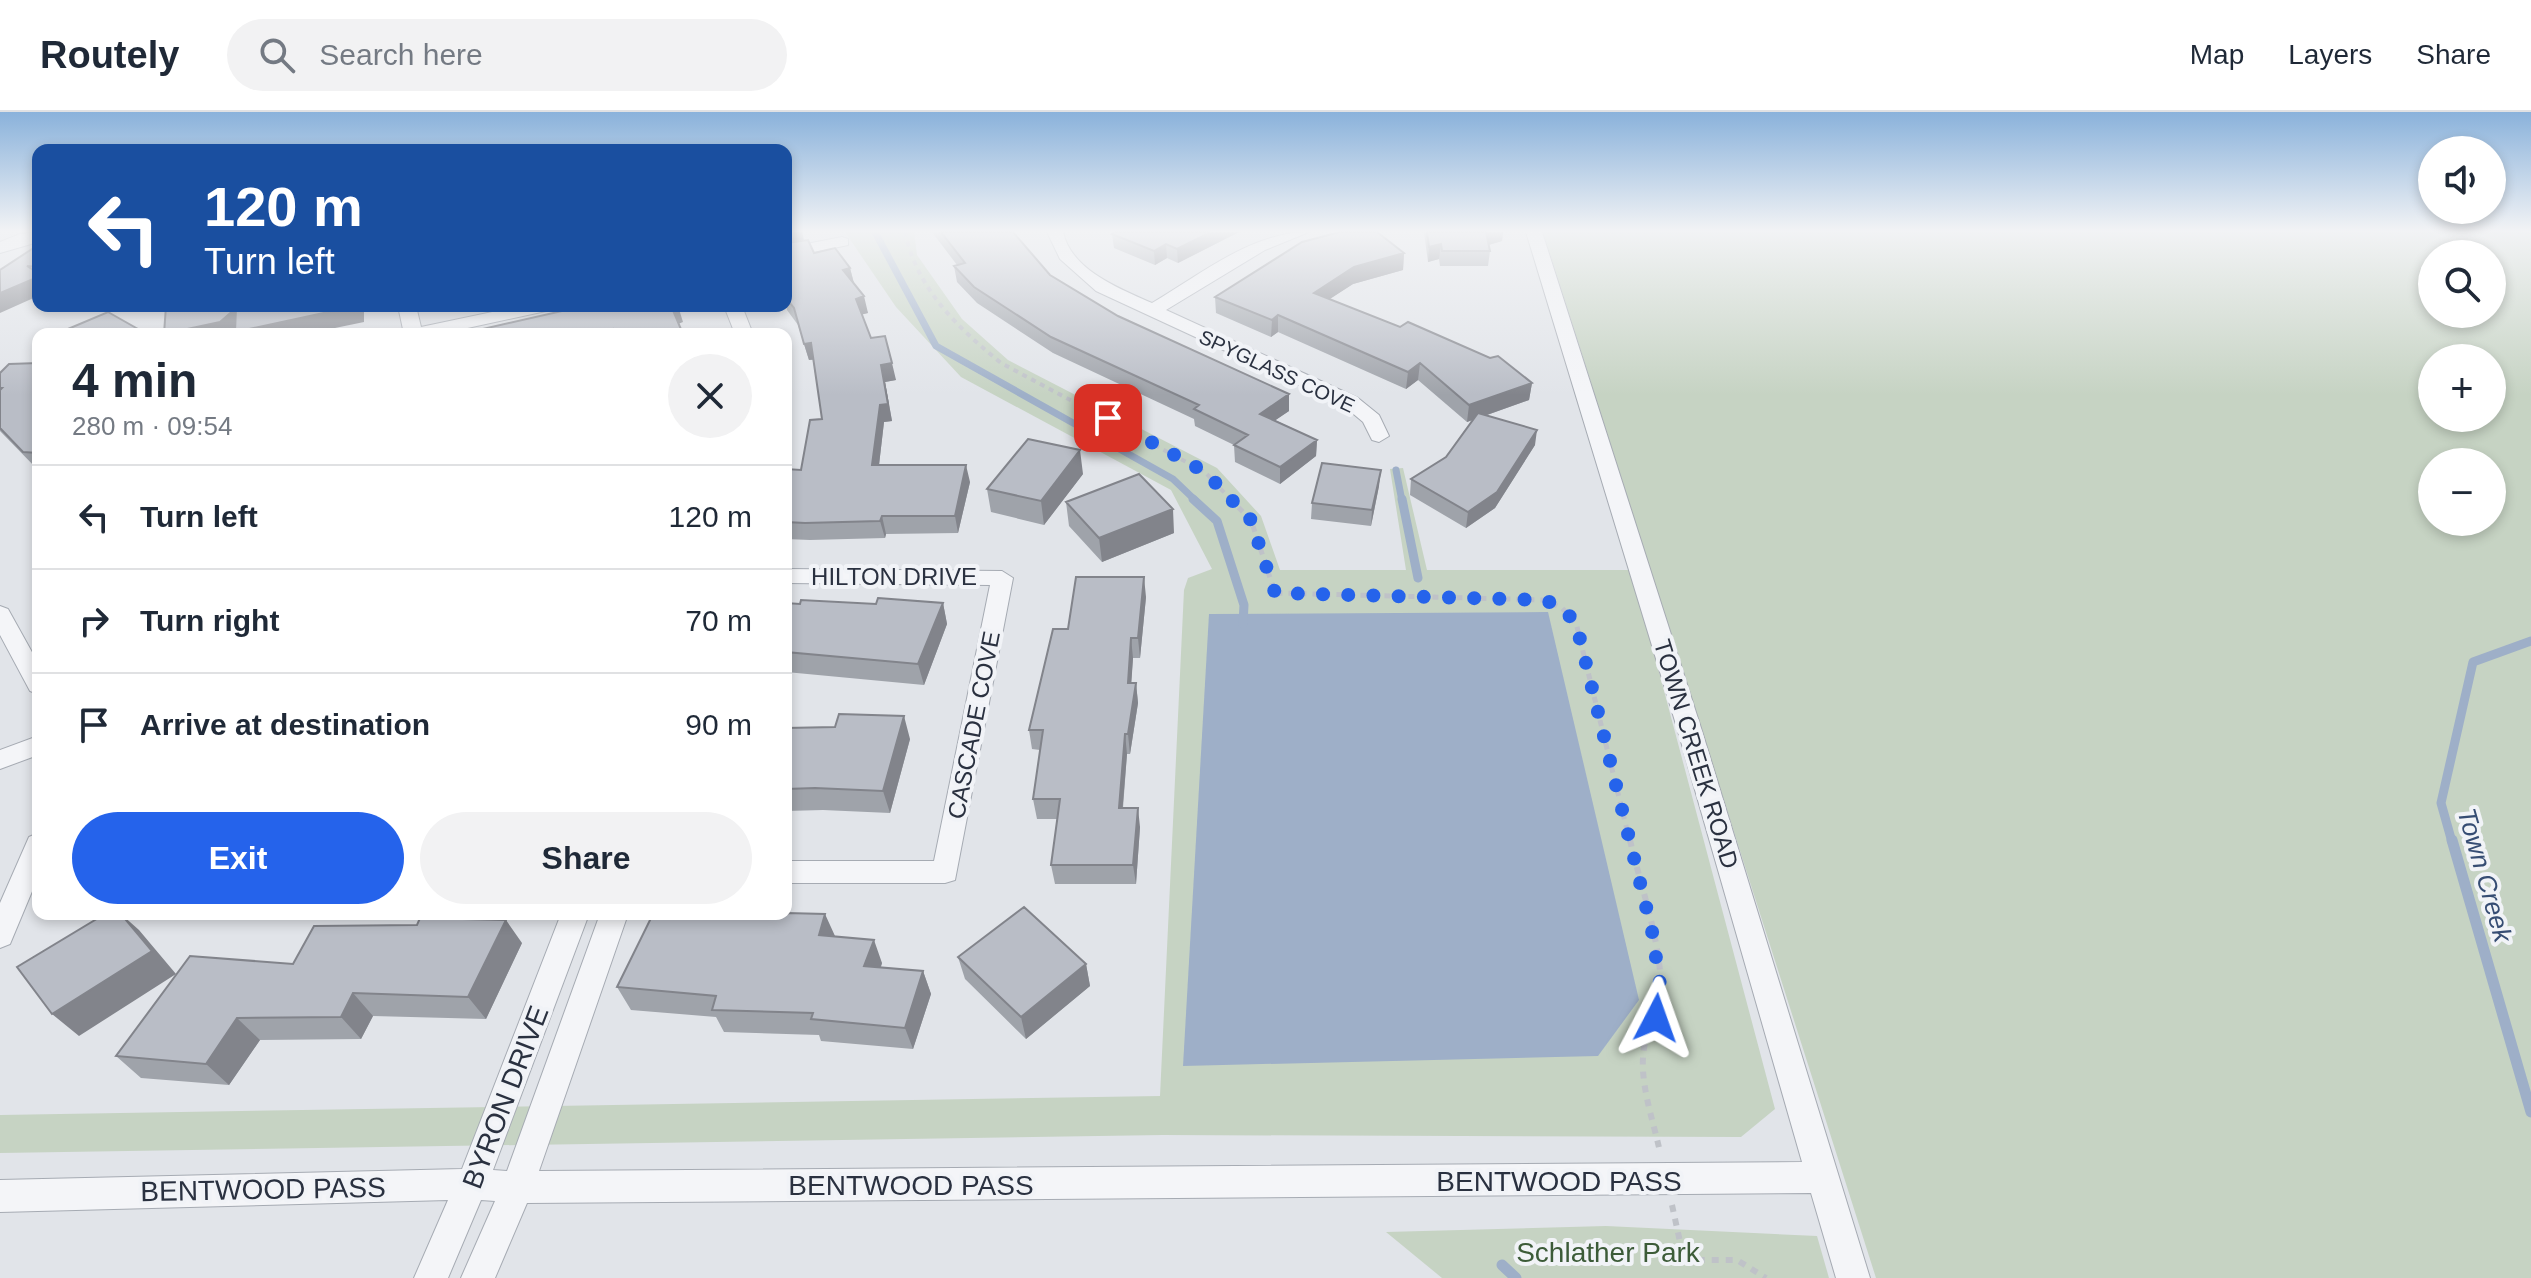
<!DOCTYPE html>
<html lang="en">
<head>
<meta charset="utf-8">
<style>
	body { margin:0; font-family:Arial,sans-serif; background:#f2f2f3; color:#1f2937; height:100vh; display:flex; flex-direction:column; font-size:30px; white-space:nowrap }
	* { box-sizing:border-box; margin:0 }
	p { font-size:26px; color:#747a83 }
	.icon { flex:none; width:44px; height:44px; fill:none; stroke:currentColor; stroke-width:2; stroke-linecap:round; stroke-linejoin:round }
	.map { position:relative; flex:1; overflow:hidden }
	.sheet { position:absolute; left:32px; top:216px; width:760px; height:592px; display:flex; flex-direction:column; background:#fff; border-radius:16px; box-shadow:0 4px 12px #0003 }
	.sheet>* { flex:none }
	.hud { position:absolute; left:32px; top:32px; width:760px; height:168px; border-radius:16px; box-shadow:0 4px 12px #0003; background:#1a4fa0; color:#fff; overflow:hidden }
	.fabs { position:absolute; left:2418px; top:24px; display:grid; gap:16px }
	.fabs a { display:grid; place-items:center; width:88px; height:88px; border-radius:50%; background:#fff; box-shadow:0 4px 12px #0003; font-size:40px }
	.pin { position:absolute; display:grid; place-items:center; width:68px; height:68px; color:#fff; margin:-34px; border-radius:16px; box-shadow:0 4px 12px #0006 }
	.me { position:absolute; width:88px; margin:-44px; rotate:4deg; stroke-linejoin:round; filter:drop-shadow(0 0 6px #0008) }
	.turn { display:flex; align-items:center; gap:28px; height:168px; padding:0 40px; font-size:36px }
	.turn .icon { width:104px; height:104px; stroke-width:2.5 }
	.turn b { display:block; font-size:56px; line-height:68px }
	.round { display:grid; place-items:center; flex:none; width:84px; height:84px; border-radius:42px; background:#f2f2f3 }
	.overview { display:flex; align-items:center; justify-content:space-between; height:136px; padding:0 40px }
	h1 { font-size:48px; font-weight:700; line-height:60px }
	.action { display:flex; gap:16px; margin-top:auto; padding:16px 40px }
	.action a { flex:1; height:92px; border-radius:48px; background:#2563eb; color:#fff; font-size:32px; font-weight:700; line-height:92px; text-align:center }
	.action a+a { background:#f2f2f3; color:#1f2937 }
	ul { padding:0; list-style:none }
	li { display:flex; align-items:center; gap:24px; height:104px; padding:0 40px; border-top:2px solid #e0e1e3 }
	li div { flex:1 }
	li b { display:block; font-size:30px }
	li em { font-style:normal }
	header { display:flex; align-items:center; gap:48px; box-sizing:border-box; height:112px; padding:0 40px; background:#fff; border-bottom:2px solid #e0e1e3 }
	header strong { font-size:38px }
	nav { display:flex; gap:44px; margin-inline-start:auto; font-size:28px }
	.search { width:560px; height:72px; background:#f2f2f3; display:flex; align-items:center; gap:20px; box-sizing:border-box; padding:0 28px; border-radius:44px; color:#747a83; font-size:30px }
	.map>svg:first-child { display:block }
</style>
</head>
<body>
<header>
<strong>Routely</strong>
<div class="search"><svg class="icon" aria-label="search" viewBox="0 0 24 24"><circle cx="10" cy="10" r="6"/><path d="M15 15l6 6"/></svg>Search here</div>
<nav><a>Map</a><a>Layers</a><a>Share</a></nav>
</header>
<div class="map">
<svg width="2531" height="1166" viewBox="0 0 2531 1166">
	<rect width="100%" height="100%" fill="#e1e4e9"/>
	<!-- green -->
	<path fill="#c6d3c3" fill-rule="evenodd" d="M845 120H914L917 143 962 207 1008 248 1217 356 1261 404 1280 458H1406L1390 357 1403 356 1427 458H1632L1775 997 1741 1025 1163 1023 0 1041V1003L1160 984 1184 478 1188 466 1212 457 1171 378 961 265 896 195Z
		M1543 120H2531V1166H1876ZM2432 142H2492V202H2432ZM2432 246H2492V306H2432ZM2432 350H2492V410H2432Z
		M1606 1114 1817 1124 1829 1166H1442L1386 1120Z"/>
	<!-- water -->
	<path fill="#9eafc8" d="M1548 500 1639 888 1598 944 1183 954 1209 502Z"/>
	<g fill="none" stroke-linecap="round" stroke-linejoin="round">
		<!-- stream-far2 -->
		<path stroke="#9eafc8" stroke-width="7" d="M875 120 936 234 1173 367 1196 389
			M1396 358 1402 389"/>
		<!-- stream-far1 -->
		<path stroke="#9eafc8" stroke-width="9" d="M1193 387 1217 409 1244 493 1243 512
			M1402 387 1418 466
			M2452 730 2441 691 2473 550 2531 529"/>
		<!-- stream -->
		<path stroke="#9eafc8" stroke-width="11" d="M2452 728 2531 1000
			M1502 1153 1516 1166"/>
		<defs>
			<path id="minor" d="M38 120V130L0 141V130L20 122Z
				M1047 120H1063C1071 158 1120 177 1152 191 1200 163 1251 120 1309 120L1265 138 1166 198 1358 286 1379 303 1389 324 1379 330 1372 328 1363 310 1344 294 1096 179 1060 147Z
				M1526 120H1542L1702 619 1870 1166H1836L1811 1081 527 1091 495 1166H461L495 1089 481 1088 448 1166H414L448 1088 0 1100V1068L462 1057 561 802H589L493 1058 507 1059 600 802H628L539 1059 1802 1050 1678 619Z
				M842 125 848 127V133L786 146V136Z
				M398 194H416L421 215 521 194H555L546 199 440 222H404Z
				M724 194H742L753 222H735Z
				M786 457 1002 459 1013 466 955 768 945 771H786V749H934L990 473 786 471Z
				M0 494 8 497 38 551V582L30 579 0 523Z
				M38 624V643L0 657V638Z
				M38 721V765L10 832 0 836V791L29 725Z"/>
		</defs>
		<!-- minor casing -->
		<use href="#minor" stroke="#a6abb3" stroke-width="2"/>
		<!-- path-far2 -->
		<path stroke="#bfc2c8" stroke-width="4" stroke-dasharray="5 5" stroke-linecap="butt" d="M905 120C917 177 957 215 1001 251L1205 360 1232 389"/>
		<!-- path-far1 -->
		<path stroke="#bfc2c8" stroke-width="5" stroke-dasharray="6 6" stroke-linecap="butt" d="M1230 387 1251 408 1275 481 1545 488 1562 496 1576 511 1630 730"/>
		<!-- path -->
		<path stroke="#bfc2c8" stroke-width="6" stroke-dasharray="7 7" stroke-linecap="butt" d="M1630 728C1641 776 1661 829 1661 879 1661 898 1649 913 1645 931 1637 965 1653 1007 1660 1040
			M1672 1093 1684 1148H1737L1766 1166"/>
		<!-- minor -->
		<use href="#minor" fill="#f4f5f8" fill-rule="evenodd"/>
	</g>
	<!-- wall -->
	<path fill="#9fa3aa" d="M786 120H802L804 128 814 141 850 156 854 171 868 201 862 202 871 226 896 268 885 270 892 309 884 310 879 353 970 370 958 421 886 422 885 426 810 428 786 427V357L801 358 822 307 813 248H809L798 213 787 198 786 193Z
		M932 120H1013L1050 163 1118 204 1289 282V299L1275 308 1317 328 1316 344 1280 372 1235 350 1234 333 1195 314 1194 307 1053 241 977 191 957 170 954 154 957 153Z
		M1115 120H1239L1178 151 1167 146 1155 153 1114 136 1112 122Z
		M1424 120H1503L1502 129 1489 133 1490 139 1488 154H1440L1439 147 1428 150Z
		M1404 141 1403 158 1353 172 1329 187 1532 271 1529 288 1487 303 1535 333 1495 396 1466 416 1410 383 1411 367 1446 345 1472 308 1467 310 1418 268 1406 277 1278 220 1271 225 1216 201 1215 185Z
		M38 251V358L0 319V261Z
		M1083 362 1044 413 991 400 987 377Z
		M1379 374 1371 414 1311 407 1312 391Z
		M1066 390 1174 421 1102 450 1069 414Z
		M1146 485 1140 546H1133L1131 571H1136L1138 591 1130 642H1127L1123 696 1140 715 1136 772H1055L1051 753 1057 707H1037L1033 687 1040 638 1032 637 1029 618Z
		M786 491 876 492 943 491 947 512 924 573 786 560Z
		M786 616 910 627 890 701 823 698 786 699Z
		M834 825 882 851 881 855 923 859 931 882 913 937 821 929 819 923 724 920 716 905 631 898 617 875Z
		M522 831 486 907 373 904 361 927 260 928 229 973 141 966 116 944 293 852Z
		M958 845 1086 852 1090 874 1026 927 965 867Z"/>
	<!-- shaded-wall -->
	<path fill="#82848b" d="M786 120H802L804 129 786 134Z
		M1211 120H1239L1178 151 1177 137Z
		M1486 120H1503L1502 129 1484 134Z
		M1166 132 1167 146 1155 153 1154 139Z
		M1441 132 1439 147 1428 150 1429 135Z
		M1404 141 1403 158 1353 172 1313 198 1314 181 1354 155Z
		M850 156 854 172 843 158Z
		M38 165V184L0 201V181Z
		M864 184 868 201 860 203 856 187Z
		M364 194V210L306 222H236L235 220 233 222H164L236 196Z
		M678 194 683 210 678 212 672 196Z
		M1278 203V220L1271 225 1272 208Z
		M613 217 615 222H590Z
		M811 231 815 247 809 248 804 232Z
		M892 251 896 268 885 270 892 309 884 310 877 370 872 353 881 253Z
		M1420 251 1418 268 1406 277 1408 260Z
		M1532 271 1529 288 1467 310 1469 293Z
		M1289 282V299L1260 319V302Z
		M1537 318 1535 333 1495 396 1466 416 1468 400Z
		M1317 328 1316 344 1280 372V355Z
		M1080 338 1083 362 1044 413 1041 389Z
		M966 353 970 370 958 421 955 404Z
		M1381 358 1379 374 1371 414 1372 398Z
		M1173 397 1174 421 1102 450 1099 426Z
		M882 404 886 422 885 426 880 409Z
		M1144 465 1146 485 1140 546 1138 526Z
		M943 491 947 512 924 573 918 552Z
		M1131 526 1133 546 1130 591 1128 571Z
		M1136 571 1138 591 1130 642 1128 622Z
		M904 604 910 627 890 701 883 679Z
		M1125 622 1127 642 1121 715 1119 696Z
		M1138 696 1140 715 1136 772 1133 753Z
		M121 802 139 818 176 862 79 924 52 902Z
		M825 802 835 824 819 823Z
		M506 808 522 831 486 907 468 885Z
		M874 828 882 851 873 876 864 854Z
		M1086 852 1090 874 1026 927 1021 905Z
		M923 859 931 882 913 937 905 916Z
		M353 881 373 904 361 927 341 905Z
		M237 906 260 928 229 973 206 952Z"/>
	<!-- building -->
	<path fill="#b9bdc6" stroke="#82848b" stroke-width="2" d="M941 120H1013L1050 163 1118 204 1289 282 1260 302 1317 328 1280 355 1234 333 1248 323 1194 297 1199 293 1051 225 974 175 954 154 965 151Z
		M1115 120H1211L1177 137 1166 132 1154 139 1112 122Z
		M1340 120H1377L1404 141 1354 155 1314 181 1400 215 1408 210 1490 246 1498 244 1532 271 1469 293 1420 251 1408 260 1278 203 1272 208 1215 185 1302 130Z
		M1427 120H1486L1490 139H1442L1441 132 1429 135Z
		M808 128 814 141 835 136 850 156 843 158 864 184 856 187 871 226 885 224 892 251 881 253 888 292 880 293 872 353H966L955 404H882L880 409 805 411 786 410V357L801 358 810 308 822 307 811 231 804 232 794 196 786 186V131Z
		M38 133V155L27 154 38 161V165L0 181V158Z
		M166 194H356L235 220 236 196 220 210 164 222Z
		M584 194H677L672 196 683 222H615L613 217 590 222H461Z
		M108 200 145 221 56 222Z
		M38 251V341L23 340 0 316V278L2 276H0V261L9 252Z
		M1478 301 1537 318 1497 380 1468 400 1411 367 1446 345Z
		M1028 327 1080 338 1041 389 987 377Z
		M1322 351 1381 358 1372 398 1312 391Z
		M1139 362 1173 397 1099 426 1066 390Z
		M1076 465H1144L1138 526H1131L1128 571H1136L1128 622H1125L1119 696H1138L1133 753H1051L1060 687H1033L1043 618H1029L1053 517H1068Z
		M878 486 943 491 918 552 786 540V491L800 492 801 488 876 492Z
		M839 602 904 604 883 679 815 676 786 677V616L835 615Z
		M1024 795 1086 852 1021 905 958 845Z
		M786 801 825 802 819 823 874 828 864 854 923 859 905 916 811 907 813 901 712 898 716 884 617 875 653 802H692L744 806 745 802H786Z
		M105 802H121L152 839 52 902 17 855Z
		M420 806 506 808 468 885 353 881 341 905 237 906 206 952 116 944 190 844 293 852 314 814 417 813Z"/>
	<!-- sky -->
	<linearGradient id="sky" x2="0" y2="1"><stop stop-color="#8ab2db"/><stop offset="0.42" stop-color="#f2f3f5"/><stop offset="1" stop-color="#f2f3f5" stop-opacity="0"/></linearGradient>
	<rect width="2531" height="283" fill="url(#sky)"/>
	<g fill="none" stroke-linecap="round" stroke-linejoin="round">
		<!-- route -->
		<path stroke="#2563eb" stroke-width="14" stroke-dasharray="0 25.2" d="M1108 306 1205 360 1251 408 1275 481 1545 488 1562 496 1576 511 1652 819 1661 879 1656 906"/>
	</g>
	<g text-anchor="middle" stroke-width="8" stroke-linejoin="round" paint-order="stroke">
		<!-- far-street labels -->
		<g font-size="20" fill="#2a3140" stroke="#f1f3f7">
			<text transform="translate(1277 259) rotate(25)" y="7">SPYGLASS COVE</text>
		</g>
		<!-- street labels -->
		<g font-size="24" fill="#2a3140" stroke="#f1f3f7">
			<text x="894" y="473">HILTON DRIVE</text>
			<text transform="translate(974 613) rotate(-79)" y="8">CASCADE COVE</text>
			<text transform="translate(1696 642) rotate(73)" y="8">TOWN CREEK ROAD</text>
		</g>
		<!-- water labels -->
		<g font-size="26" font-style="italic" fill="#364d73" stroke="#f1f3f7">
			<text transform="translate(2485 763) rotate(74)" y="9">Town Creek</text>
		</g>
		<!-- near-street labels -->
		<g font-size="28" fill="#2a3140" stroke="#f1f3f7">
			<text transform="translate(505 985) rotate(-69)" y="10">BYRON DRIVE</text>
			<text x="1559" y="1079">BENTWOOD PASS</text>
			<text x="911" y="1083">BENTWOOD PASS</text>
			<text transform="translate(263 1077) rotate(-1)" y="10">BENTWOOD PASS</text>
		</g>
		<!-- near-park labels -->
		<g font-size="28" fill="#3c5b38" stroke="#f1f3f7">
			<text x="1608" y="1150">Schlather Park</text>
		</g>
	</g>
</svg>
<div class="fabs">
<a><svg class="icon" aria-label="sound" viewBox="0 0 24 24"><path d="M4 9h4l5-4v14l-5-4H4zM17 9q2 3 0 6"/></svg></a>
<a><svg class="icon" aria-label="search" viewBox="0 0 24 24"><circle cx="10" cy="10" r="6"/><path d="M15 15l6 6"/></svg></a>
<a>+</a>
<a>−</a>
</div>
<div class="pin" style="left:1108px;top:306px;background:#d93025"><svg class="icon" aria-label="arrive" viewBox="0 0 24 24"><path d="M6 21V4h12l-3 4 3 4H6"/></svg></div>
<svg class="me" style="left:1656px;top:906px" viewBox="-20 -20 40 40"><path d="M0-17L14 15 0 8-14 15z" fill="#2563eb" stroke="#fff" stroke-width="4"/></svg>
<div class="hud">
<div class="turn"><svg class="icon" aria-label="left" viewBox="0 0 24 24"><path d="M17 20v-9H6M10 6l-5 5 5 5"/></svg><div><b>120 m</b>Turn left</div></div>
</div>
<section class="sheet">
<div class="overview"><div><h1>4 min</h1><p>280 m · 09:54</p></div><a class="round"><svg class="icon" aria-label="close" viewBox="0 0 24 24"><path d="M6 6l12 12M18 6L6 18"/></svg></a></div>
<ul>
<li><svg class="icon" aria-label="left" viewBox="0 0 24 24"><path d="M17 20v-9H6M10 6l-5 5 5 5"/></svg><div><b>Turn left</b></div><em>120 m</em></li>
<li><svg class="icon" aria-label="right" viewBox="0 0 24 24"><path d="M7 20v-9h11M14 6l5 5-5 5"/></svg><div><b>Turn right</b></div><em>70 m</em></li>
<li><svg class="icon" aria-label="arrive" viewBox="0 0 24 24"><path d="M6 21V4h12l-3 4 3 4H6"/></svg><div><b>Arrive at destination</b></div><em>90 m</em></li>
</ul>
<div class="action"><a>Exit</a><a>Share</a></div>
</section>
</div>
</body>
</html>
